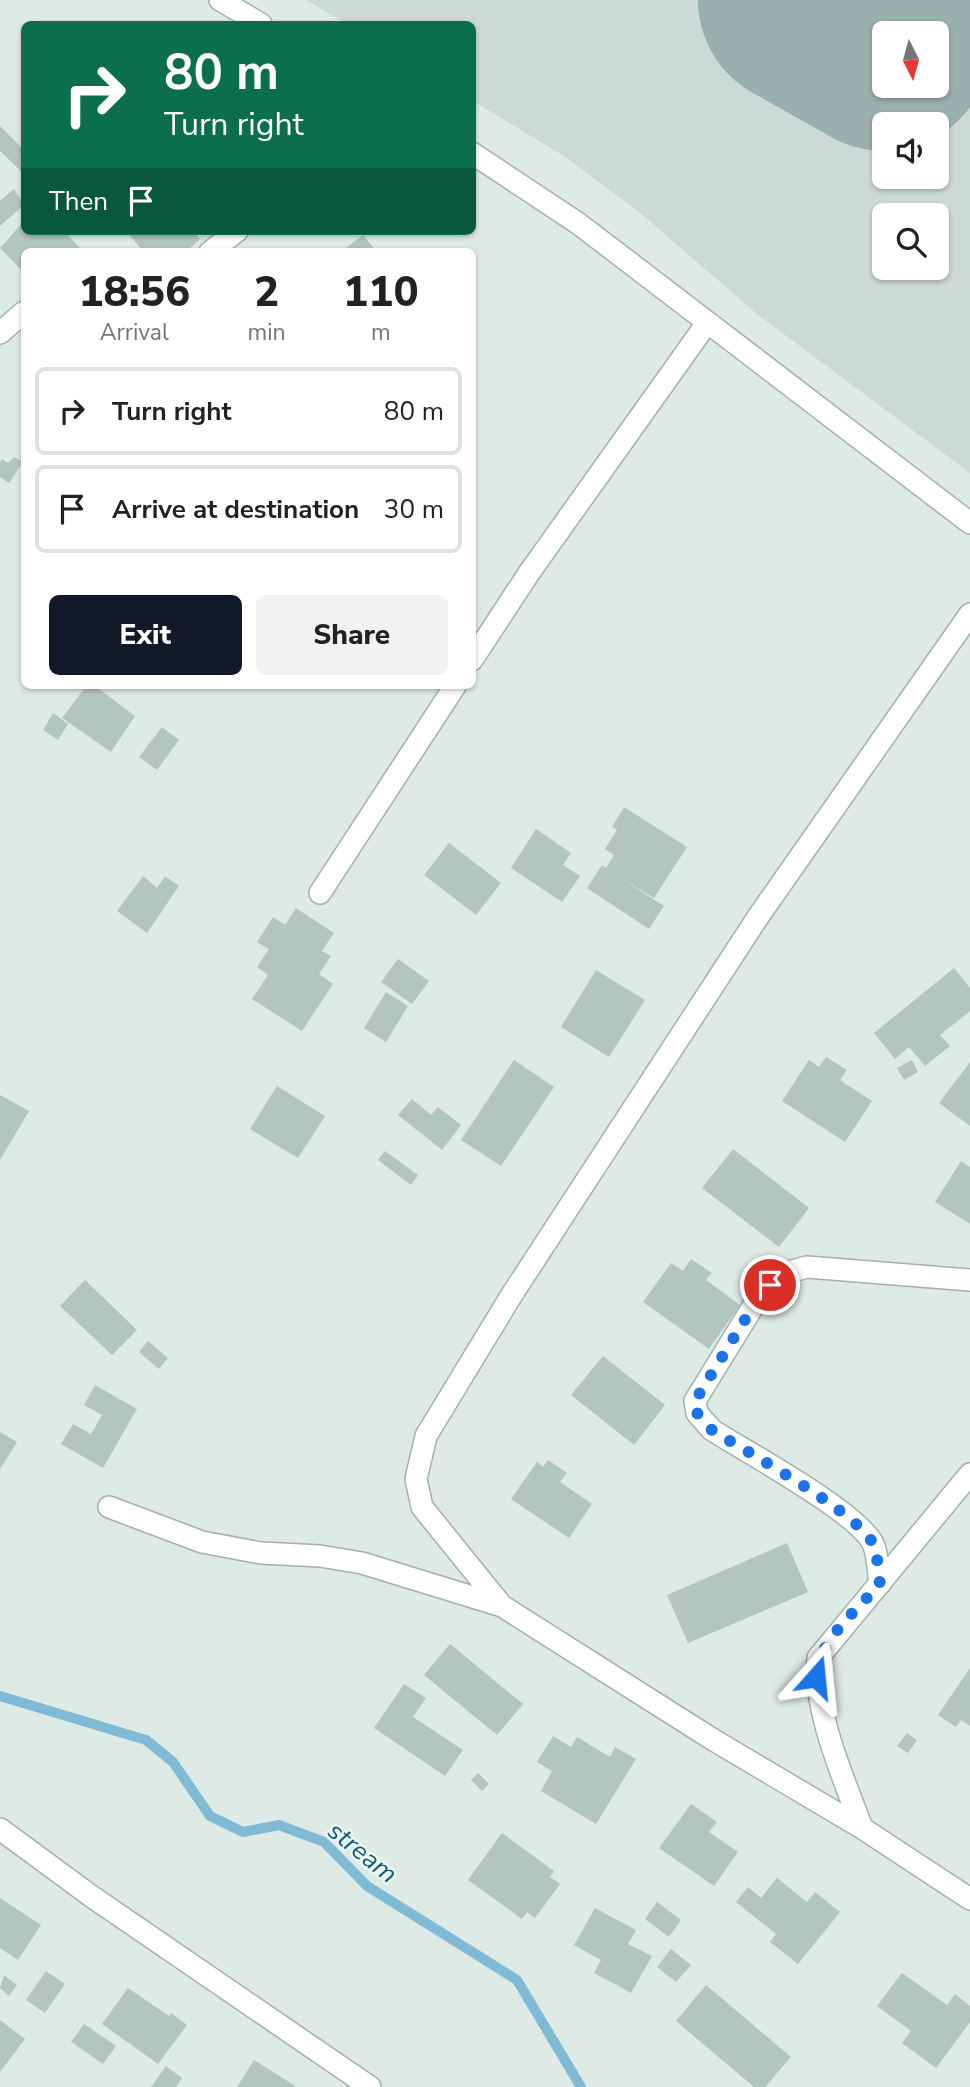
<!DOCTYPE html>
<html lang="en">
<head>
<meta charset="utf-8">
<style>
	body { margin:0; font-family:"Nunito Sans",sans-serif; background:#f2f2f2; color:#222; height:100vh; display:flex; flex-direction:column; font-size:26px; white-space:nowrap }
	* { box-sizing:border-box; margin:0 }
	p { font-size:23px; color:#767676 }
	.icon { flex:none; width:38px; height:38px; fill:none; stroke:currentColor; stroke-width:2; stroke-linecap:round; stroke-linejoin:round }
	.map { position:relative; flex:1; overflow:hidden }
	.drawer { position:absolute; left:21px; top:248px; width:455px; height:441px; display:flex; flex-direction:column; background:#fff; border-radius:10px; box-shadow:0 2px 5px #0004 }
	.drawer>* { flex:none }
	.guide { position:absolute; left:21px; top:21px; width:455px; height:214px; border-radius:10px; box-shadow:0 2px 5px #0004; background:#0b6e4f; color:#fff; overflow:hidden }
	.needle { width:46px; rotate:174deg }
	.controls { position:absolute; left:872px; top:21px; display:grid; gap:14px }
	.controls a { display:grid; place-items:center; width:77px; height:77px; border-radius:10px; background:#fff; box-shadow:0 2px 5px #0004; font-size:35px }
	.pin { position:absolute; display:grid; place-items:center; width:60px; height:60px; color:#fff; margin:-30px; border:4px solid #fff; border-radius:50%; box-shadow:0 2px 7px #0007 }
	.me { position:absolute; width:77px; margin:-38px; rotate:18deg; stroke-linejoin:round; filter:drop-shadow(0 0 5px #0008) }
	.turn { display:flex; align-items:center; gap:24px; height:147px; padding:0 28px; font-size:32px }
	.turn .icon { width:91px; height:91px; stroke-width:2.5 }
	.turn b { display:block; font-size:49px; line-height:60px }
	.then { display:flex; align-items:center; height:66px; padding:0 28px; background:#0003; gap:14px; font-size:26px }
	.eta { display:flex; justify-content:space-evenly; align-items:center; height:119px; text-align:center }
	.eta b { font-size:42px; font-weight:800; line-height:49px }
	.button { display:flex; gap:14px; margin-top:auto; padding:14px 28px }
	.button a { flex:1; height:80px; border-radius:10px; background:#111827; color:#fff; font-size:28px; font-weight:800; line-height:80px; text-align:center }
	.button a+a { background:#f2f2f2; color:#222 }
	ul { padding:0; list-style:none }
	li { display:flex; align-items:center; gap:21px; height:88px; margin:0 14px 10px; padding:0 14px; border:4px solid #e0e0e0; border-radius:10px }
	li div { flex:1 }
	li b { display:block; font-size:26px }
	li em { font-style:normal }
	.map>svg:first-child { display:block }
</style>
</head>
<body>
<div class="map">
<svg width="970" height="2087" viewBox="0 0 970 2087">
	<rect width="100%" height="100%" fill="#ddeae6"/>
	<!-- built -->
	<path fill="#cbdad6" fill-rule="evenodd" d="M306 0H970V473L757 314 638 211 564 156 473 101 472 24H347ZM884 33H936V86H884ZM884 124H936V177H884ZM884 215H936V268H884Z"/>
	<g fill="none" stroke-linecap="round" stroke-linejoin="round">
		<!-- stream -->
		<path stroke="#7fbbd5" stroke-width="10" d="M0 1696 146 1740 173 1762 210 1816 243 1832 279 1825 324 1842 367 1886 517 1980 581 2087"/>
		<!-- runway -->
		<path stroke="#9ab0ac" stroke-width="212" d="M804 0 884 45"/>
	</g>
	<!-- building -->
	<path fill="#b2c5c0" d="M0 126 24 150V174L0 151Z
		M14 189 24 205 0 226V201Z
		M24 221V231H64L80 248 75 252H24V273L0 248Z
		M126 231H193L200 239 186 252H144Z
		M363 235 377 252H341Z
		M14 457 23 462 9 483 0 477V462L2 459 8 463Z
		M86 686H95L135 716 111 752 62 718Z
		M53 713 68 724 58 740 43 730Z
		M162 727 179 740 157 770 139 757Z
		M624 807 687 847 654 898 622 879 664 906 649 929 587 888 602 865 606 868 614 855 605 849 617 830 612 827Z
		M536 829 571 853 563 865 580 876 562 902 511 868Z
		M449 843 501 883 476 915 424 875Z
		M143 876 157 888 165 876 179 886 147 933 117 911Z
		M296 908 334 933 322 951 331 956 319 974 333 984 302 1031 252 999 268 975 257 967 269 949 257 942 273 917 285 925Z
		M398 959 429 981 412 1004 381 982Z
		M954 968 970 988V1011L940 1035 950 1046 925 1066 909 1047 895 1059 874 1033Z
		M596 970 645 1000 609 1057 561 1027Z
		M386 992 408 1006 386 1042 364 1028Z
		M826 1057 847 1070 840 1080 872 1101 845 1142 782 1101 809 1060 819 1067Z
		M514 1060 554 1087 501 1166 461 1140Z
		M912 1060 918 1072 904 1080 897 1068Z
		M970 1062V1126L939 1103Z
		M277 1086 325 1116 298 1158 250 1129Z
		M0 1095 29 1111 0 1160Z
		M412 1099 431 1115 438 1107 461 1125 442 1150 398 1115Z
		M733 1149 809 1208 779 1247 702 1188Z
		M385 1151 418 1175 411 1185 378 1160Z
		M961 1161 970 1167V1224L935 1202Z
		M691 1259 712 1273 706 1280 740 1305 709 1349 643 1302 671 1263 683 1271Z
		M85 1280 137 1330 112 1355 60 1306Z
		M148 1341 168 1358 159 1369 139 1352Z
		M603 1356 665 1405 634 1445 571 1395Z
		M95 1385 137 1409 103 1468 61 1444 73 1424 91 1434 102 1415 84 1405Z
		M0 1432 17 1442 0 1469Z
		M548 1460 567 1473 560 1482 592 1504 569 1538 511 1499 537 1462 543 1467Z
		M787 1543 808 1592 688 1643 667 1595Z
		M450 1644 523 1704 497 1735 424 1675Z
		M970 1668V1726L961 1720 956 1727 938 1715Z
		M404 1684 426 1698 413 1717 463 1750 445 1776 374 1728Z
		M907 1733 917 1740 908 1753 897 1746Z
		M553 1736 571 1747 577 1737 610 1757 615 1747 636 1759 596 1824 541 1791 552 1771 537 1762Z
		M478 1773 489 1784 482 1791 471 1780Z
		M691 1804 717 1822 709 1832 738 1852 714 1886 659 1848Z
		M502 1833 554 1871 550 1877 560 1884 535 1918 527 1912 522 1919 468 1880Z
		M777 1878 807 1902 815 1892 840 1912 798 1964 770 1942 776 1934 736 1902 748 1887 761 1898Z
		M0 1898 41 1925 18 1960 0 1948Z
		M657 1902 681 1920 669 1937 645 1919Z
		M595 1908 636 1930 628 1944 652 1956 631 1993 594 1973 601 1960 574 1945Z
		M671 1949 691 1965 676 1982 657 1967Z
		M46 1971 65 1984 45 2013 26 2000Z
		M902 1973 947 2005 955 1994 970 2006V2022L936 2068 902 2043 911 2031 877 2006Z
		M4 1975 17 1985 9 1996 0 1988Z
		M706 1985 791 2057 765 2087H754L676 2021Z
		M128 1988 169 2016 171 2013 187 2025 158 2064 102 2024Z
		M0 2020 25 2039 0 2072Z
		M84 2024 116 2046 103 2064 71 2042Z
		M254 2060 297 2087H237Z
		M166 2066 182 2078 176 2087H151Z"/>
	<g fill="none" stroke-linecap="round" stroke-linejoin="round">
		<defs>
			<path id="minor" d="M220 0 261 24
				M472 153 579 224 970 523
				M210 252 237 231
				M0 333 24 312
				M472 660 529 573 707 323
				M320 893 455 686
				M109 1507 202 1542 261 1553 320 1556 362 1563 502 1606 712 1739 862 1828 970 1899
				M880 1584C878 1572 878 1557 874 1546 862 1514 746 1452 712 1430L697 1413 695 1401 757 1300 785 1273 807 1267 970 1280
				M502 1606 422 1507 416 1479 426 1436 511 1296 758 917 970 614
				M862 1828C844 1779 813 1711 818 1658L970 1474
				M0 1829 91 1896 370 2087"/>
		</defs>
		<!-- minor casing -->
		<use href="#minor" stroke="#a0b2ae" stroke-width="24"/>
		<!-- minor -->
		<use href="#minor" stroke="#fff" stroke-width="21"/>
	</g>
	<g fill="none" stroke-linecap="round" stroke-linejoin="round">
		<!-- route -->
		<path stroke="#1a73e8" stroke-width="12" stroke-dasharray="0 21.6" d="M770 1285 757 1300 695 1401 697 1413 712 1430C746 1452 862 1514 874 1546 878 1557 878 1572 880 1584 856 1611 819 1640 816 1677"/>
	</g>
	<g text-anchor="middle" stroke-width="5" stroke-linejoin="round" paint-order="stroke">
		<!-- water labels -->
		<g font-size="26" font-style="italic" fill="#145a7b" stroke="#edf7f4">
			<text transform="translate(363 1852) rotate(39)" y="9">stream</text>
		</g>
	</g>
</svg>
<div class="controls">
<a><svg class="needle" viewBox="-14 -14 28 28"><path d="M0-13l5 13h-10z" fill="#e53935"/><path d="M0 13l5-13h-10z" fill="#767676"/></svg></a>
<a><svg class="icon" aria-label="sound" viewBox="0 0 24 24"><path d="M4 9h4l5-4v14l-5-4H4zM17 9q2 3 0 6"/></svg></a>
<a><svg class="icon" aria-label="search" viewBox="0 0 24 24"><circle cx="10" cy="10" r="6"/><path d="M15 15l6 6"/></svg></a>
</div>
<div class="pin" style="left:770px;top:1285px;background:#d93025"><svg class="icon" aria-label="arrive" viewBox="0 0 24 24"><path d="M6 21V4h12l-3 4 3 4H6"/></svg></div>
<svg class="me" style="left:816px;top:1677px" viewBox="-20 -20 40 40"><path d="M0-17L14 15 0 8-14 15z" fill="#1a73e8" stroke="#fff" stroke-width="4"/></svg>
<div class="guide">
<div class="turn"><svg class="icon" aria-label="right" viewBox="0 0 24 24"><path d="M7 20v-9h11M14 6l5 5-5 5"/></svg><div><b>80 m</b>Turn right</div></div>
<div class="then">Then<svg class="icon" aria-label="arrive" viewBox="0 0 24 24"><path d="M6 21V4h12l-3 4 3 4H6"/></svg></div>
</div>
<section class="drawer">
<div class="eta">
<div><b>18:56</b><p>Arrival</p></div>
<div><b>2</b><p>min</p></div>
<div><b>110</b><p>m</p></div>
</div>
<ul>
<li><svg class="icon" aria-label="right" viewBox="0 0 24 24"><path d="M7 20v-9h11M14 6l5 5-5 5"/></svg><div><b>Turn right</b></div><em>80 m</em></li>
<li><svg class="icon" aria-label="arrive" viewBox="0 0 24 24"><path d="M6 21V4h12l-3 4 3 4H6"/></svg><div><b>Arrive at destination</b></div><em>30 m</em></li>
</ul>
<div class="button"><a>Exit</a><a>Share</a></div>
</section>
</div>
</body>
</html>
